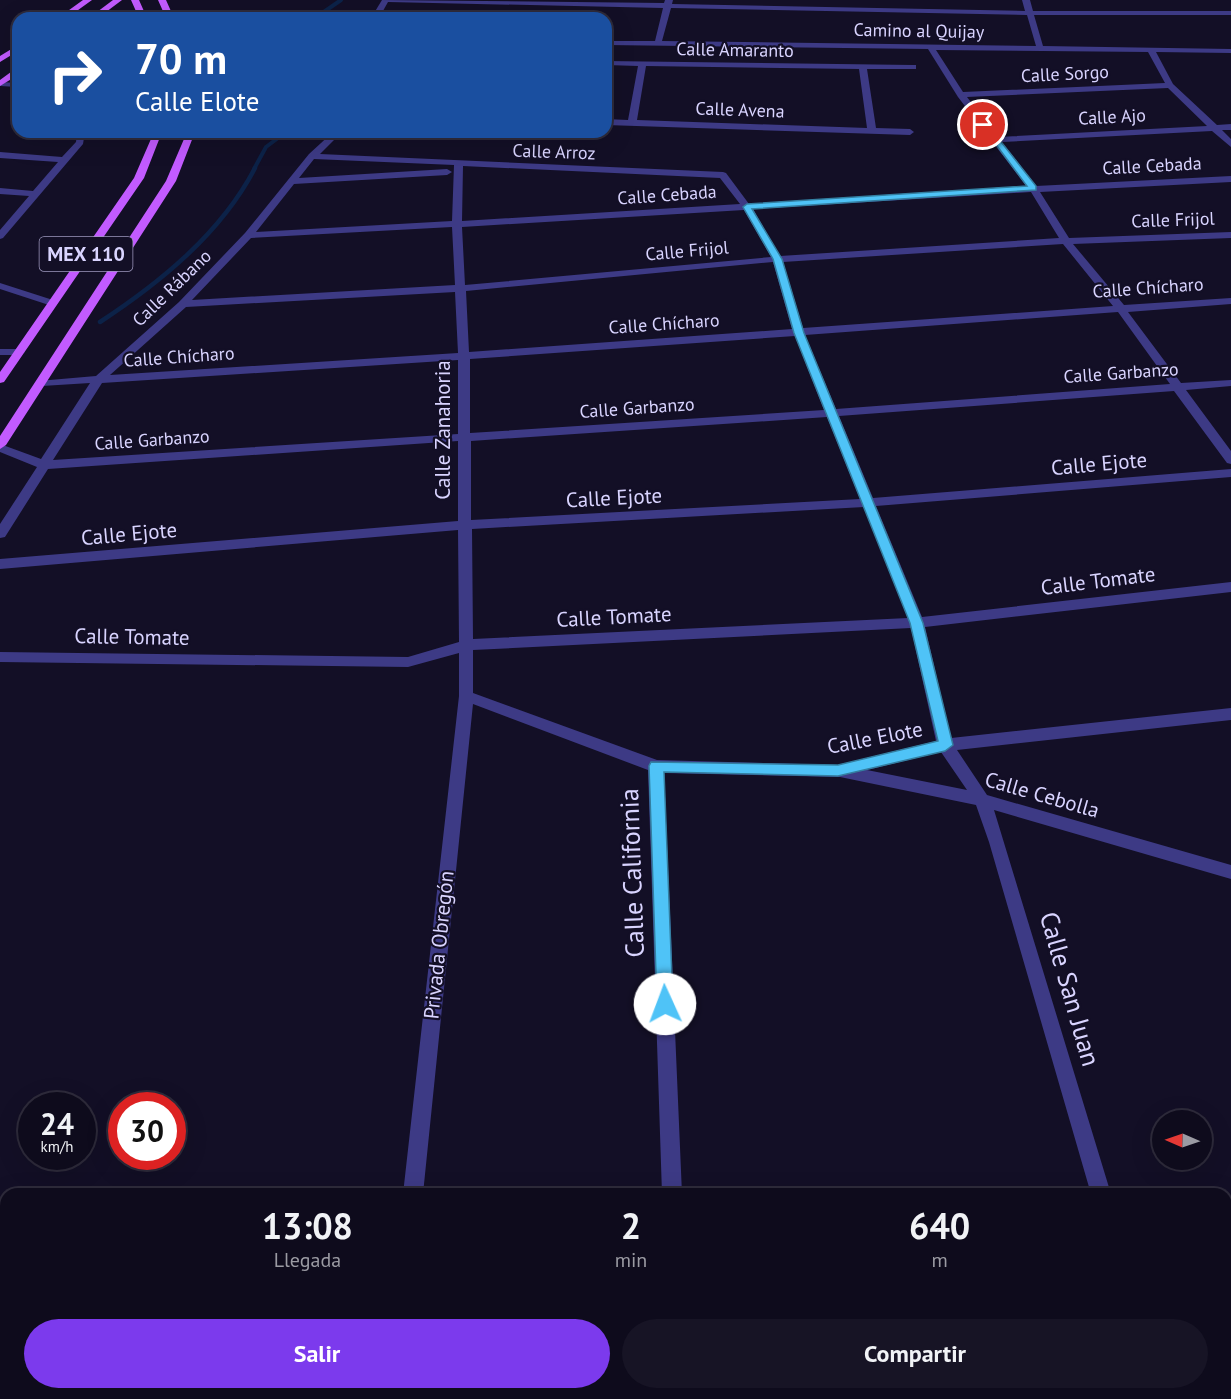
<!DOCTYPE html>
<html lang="es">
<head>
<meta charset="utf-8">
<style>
	body { margin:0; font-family:"PT Sans",sans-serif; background:#171425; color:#f1f3f6; height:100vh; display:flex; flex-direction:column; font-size:22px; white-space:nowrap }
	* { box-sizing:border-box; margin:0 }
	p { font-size:20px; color:#9b9ba3 }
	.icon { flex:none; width:33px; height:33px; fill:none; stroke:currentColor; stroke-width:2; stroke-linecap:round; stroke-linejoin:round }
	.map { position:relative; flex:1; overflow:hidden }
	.drawer { position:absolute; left:0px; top:1188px; width:1232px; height:212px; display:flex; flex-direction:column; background:#0e0b1c; border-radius:18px 18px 0 0; box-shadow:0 6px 24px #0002,0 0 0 2px #2e2b3b }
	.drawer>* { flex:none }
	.hud { position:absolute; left:12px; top:12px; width:600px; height:126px; border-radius:18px; box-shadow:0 6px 24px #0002,0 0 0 2px #2e2b3b; background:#1a4fa0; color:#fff; overflow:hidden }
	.needle { width:39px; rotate:272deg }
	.fabs { position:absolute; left:1152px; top:1110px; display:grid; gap:12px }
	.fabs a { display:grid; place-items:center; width:60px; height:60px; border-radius:50%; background:#0e0b1c; box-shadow:0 6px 24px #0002,0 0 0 2px #2e2b3b; font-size:30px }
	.speed { position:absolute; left:18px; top:1092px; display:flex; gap:12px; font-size:30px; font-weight:700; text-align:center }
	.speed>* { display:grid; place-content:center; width:78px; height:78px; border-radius:50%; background:#0e0b1c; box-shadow:0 6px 24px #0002,0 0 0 2px #2e2b3b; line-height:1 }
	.speed small { font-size:15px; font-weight:400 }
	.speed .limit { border:9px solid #d22; background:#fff; color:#111 }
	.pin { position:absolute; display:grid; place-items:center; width:51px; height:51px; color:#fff; margin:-26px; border:3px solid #fff; border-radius:50%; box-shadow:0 2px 6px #0007 }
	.me { position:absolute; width:66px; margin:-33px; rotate:358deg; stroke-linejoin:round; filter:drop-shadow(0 0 4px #0008) }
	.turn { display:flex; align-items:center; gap:21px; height:126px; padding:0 24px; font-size:27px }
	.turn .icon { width:78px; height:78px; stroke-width:2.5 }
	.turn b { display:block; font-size:42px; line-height:51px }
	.eta { display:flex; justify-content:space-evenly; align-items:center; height:102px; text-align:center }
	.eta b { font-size:36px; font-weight:600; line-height:42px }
	.button { display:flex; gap:12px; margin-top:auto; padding:12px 24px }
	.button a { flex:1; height:69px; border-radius:36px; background:#7c3aed; color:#fff; font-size:24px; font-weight:600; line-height:69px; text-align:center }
	.button a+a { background:#171425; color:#f1f3f6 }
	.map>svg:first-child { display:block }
</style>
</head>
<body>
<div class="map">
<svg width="1231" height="1399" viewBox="0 0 1231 1399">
	<rect width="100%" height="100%" fill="#130f26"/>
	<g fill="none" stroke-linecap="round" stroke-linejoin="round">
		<!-- stream-far1 -->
		<path stroke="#0c2248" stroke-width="4" d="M315 18 341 0
			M254 169 266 147 286 132"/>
		<!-- stream -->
		<path stroke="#0c2248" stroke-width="4.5" d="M100 322C161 282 221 233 255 168"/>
		<!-- minor -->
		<path fill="#3d3a85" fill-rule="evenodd" d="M382 0 664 3 665 0H673L672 4 1025 11 1022 0H1030L1033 11H1231V15H1034L1043 46 1231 49V53L1156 52 1173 84 1217 125 1231 124V130H1222L1231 139V147L1212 131 1002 142 1036 186 1231 176V182L1040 192 1069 238 1231 232V238L1073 244 1124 305 1231 298V304L1128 312 1181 383 1231 380V386L1186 390 1231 451V464L1227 463 1174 391 839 416 873 498 1231 469V477L876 506 922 617 1231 582V592L925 627 951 738 1231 708V720L957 750 987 795 1231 865V879L994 810 1111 1194H1091L989 842 976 805 840 777 664 773 682 1194H662L648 770 473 704 423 1194H403L459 696V653L408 667 0 662V652L408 657 459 642 458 530 0 569V559L458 521V441L48 469 5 537 0 538V524L37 467 0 452V444L41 459 90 383 42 386 36 383 38 381 96 376 179 302 245 233 309 154 333 132H342L320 154 723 172 726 173 749 204 1027 187 958 97 928 49 606 45V41H655L663 8 388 2 379 18H371ZM671 8 1027 15 1036 46 662 41ZM936 50 1148 52 1165 83 963 92ZM1168 88 1207 126 998 137 967 97ZM314 159 454 165 452 221 256 232 294 184 447 175 452 172 447 169 299 178ZM463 166 720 178 740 204 462 221ZM1031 192 1059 238 780 256 753 209ZM744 210 771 257 465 285 462 227ZM452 227 455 285 192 300 251 238ZM1063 244 1113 306 803 328 783 262ZM773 262 792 329 469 352 466 291ZM455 292 458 353 110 375 186 307ZM1118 312 1170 384 836 409 805 335ZM795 336 824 410 470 433V359ZM458 360V434L53 460 102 383ZM827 417 860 499 471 520V441ZM864 507 908 618 473 639 472 529ZM911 628 936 741 838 765 657 760 473 693V650ZM941 752 967 790 867 770Z
			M606 61 913 65H916V69H867L876 128 910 129 914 132 910 135 606 125V119L628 120 638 66 606 65ZM646 66 859 69 867 128 637 120Z
			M0 82 18 83V87L0 86Z
			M77 132H85L83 144 3 238 0 239V230L29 196 0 194V188L33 191 58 162 0 158V152L62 157 76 142Z
			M0 283 56 301 57 303 52 306 0 289Z
			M0 349H19L25 352 19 355H0Z
			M6 1252V1274L0 1275V1253Z
			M1226 1354 1231 1356V1382L1226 1380Z
			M133 1394H155L154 1399H132Z
			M378 1394H400V1399H378Z
			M630 1394H678L680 1399H632Z
			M1106 1394H1135L1133 1399H1104Z"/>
		<!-- major -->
		<path fill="#c25bff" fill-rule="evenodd" d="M83 0H92L67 18H58Z
			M113 0H122L98 18H89Z
			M131 0H139L147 18H139Z
			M158 0H166L174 18H166Z
			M18 45V51L0 62V56Z
			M15 69H18V75L0 86V80Z
			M154 132H162L144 178 4 382 0 383V372L134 178Z
			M187 132H195L176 181 6 445 0 449V436L166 181Z"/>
	</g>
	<!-- route -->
	<path fill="#4fc3f7" stroke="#337fa1" stroke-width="1.5" d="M980 123H986L1036 186V190L752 209 782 259 804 333 923 623 953 745 945 751 838 776 664 772 673 1004 671 1009 665 1011 659 1009 657 1004 649 766 651 762 838 765 938 741 910 623 794 333 773 259 743 207 747 204 1027 186Z"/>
	<g text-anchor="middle" stroke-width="4.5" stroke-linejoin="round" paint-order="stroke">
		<!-- far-street labels -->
		<g font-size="18" fill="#d9d4ff" stroke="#130f26">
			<text transform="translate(919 31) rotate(1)" y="6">Camino al Quijay</text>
			<text transform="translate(735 50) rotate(1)" y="6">Calle Amaranto</text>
			<text transform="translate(1065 74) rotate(-3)" y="6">Calle Sorgo</text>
			<text transform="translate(740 110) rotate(2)" y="6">Calle Avena</text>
			<text transform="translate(1112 117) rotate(-3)" y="6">Calle Ajo</text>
			<text transform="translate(554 152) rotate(2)" y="6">Calle Arroz</text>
			<text transform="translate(1152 166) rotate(-3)" y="6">Calle Cebada</text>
			<text transform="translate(667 195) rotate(-4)" y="6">Calle Cebada</text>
			<text transform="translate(1173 220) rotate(-2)" y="6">Calle Frijol</text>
			<text transform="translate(687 251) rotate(-5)" y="6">Calle Frijol</text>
			<text transform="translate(172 288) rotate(-44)" y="6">Calle Rábano</text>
			<text transform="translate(1148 288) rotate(-4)" y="6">Calle Chícharo</text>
			<text transform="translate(664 324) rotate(-4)" y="6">Calle Chícharo</text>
			<text transform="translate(179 357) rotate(-4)" y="6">Calle Chícharo</text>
			<text transform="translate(1121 373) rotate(-4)" y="6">Calle Garbanzo</text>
			<text transform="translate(637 408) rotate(-4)" y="6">Calle Garbanzo</text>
			<text transform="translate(152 440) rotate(-4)" y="6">Calle Garbanzo</text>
		</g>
		<!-- shield labels -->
		<rect fill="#130f26" stroke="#9e99be" stroke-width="1.5" x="39.5" y="237" width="93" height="34" rx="4.5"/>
		<g font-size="20" font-weight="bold" fill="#d9d4ff">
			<text x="86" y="261">MEX 110</text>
		</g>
		<!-- street labels -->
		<g font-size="21" fill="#d9d4ff" stroke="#130f26">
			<text transform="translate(443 430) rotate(-90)" y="7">Calle Zanahoria</text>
			<text transform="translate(1099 464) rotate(-5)" y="7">Calle Ejote</text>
			<text transform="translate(614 498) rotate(-3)" y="7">Calle Ejote</text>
			<text transform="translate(129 534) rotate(-5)" y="7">Calle Ejote</text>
			<text transform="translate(1098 581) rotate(-7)" y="7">Calle Tomate</text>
			<text transform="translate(614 617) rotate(-3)" y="7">Calle Tomate</text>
			<text transform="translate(132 637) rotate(1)" y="7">Calle Tomate</text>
			<text transform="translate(875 738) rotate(-11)" y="7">Calle Elote</text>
			<text transform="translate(1042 795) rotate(16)" y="7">Calle Cebolla</text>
			<text transform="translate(439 945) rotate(-84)" y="7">Privada Obregón</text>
		</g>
		<!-- near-street labels -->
		<g font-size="26" fill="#d9d4ff" stroke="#130f26">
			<text transform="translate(632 873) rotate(-92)" y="9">Calle California</text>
			<text transform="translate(1070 989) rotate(74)" y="9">Calle San Juan</text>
		</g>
	</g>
</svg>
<div class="fabs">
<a><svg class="needle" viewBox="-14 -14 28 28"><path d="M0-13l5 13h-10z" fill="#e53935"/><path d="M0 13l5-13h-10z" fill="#9b9ba3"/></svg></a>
</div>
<div class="speed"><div>24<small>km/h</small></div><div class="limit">30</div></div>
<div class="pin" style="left:983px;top:125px;background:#d93025"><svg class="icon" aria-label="arrive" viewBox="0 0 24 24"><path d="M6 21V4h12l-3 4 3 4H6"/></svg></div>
<svg class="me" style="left:665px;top:1004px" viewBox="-20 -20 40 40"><circle r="19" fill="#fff"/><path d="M0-13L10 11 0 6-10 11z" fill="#4fc3f7"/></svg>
<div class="hud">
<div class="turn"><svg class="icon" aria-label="right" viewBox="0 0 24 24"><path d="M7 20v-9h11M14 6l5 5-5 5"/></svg><div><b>70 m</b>Calle Elote</div></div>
</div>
<section class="drawer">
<div class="eta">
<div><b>13:08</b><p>Llegada</p></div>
<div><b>2</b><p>min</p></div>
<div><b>640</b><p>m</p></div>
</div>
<div class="button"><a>Salir</a><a>Compartir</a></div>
</section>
</div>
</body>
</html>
